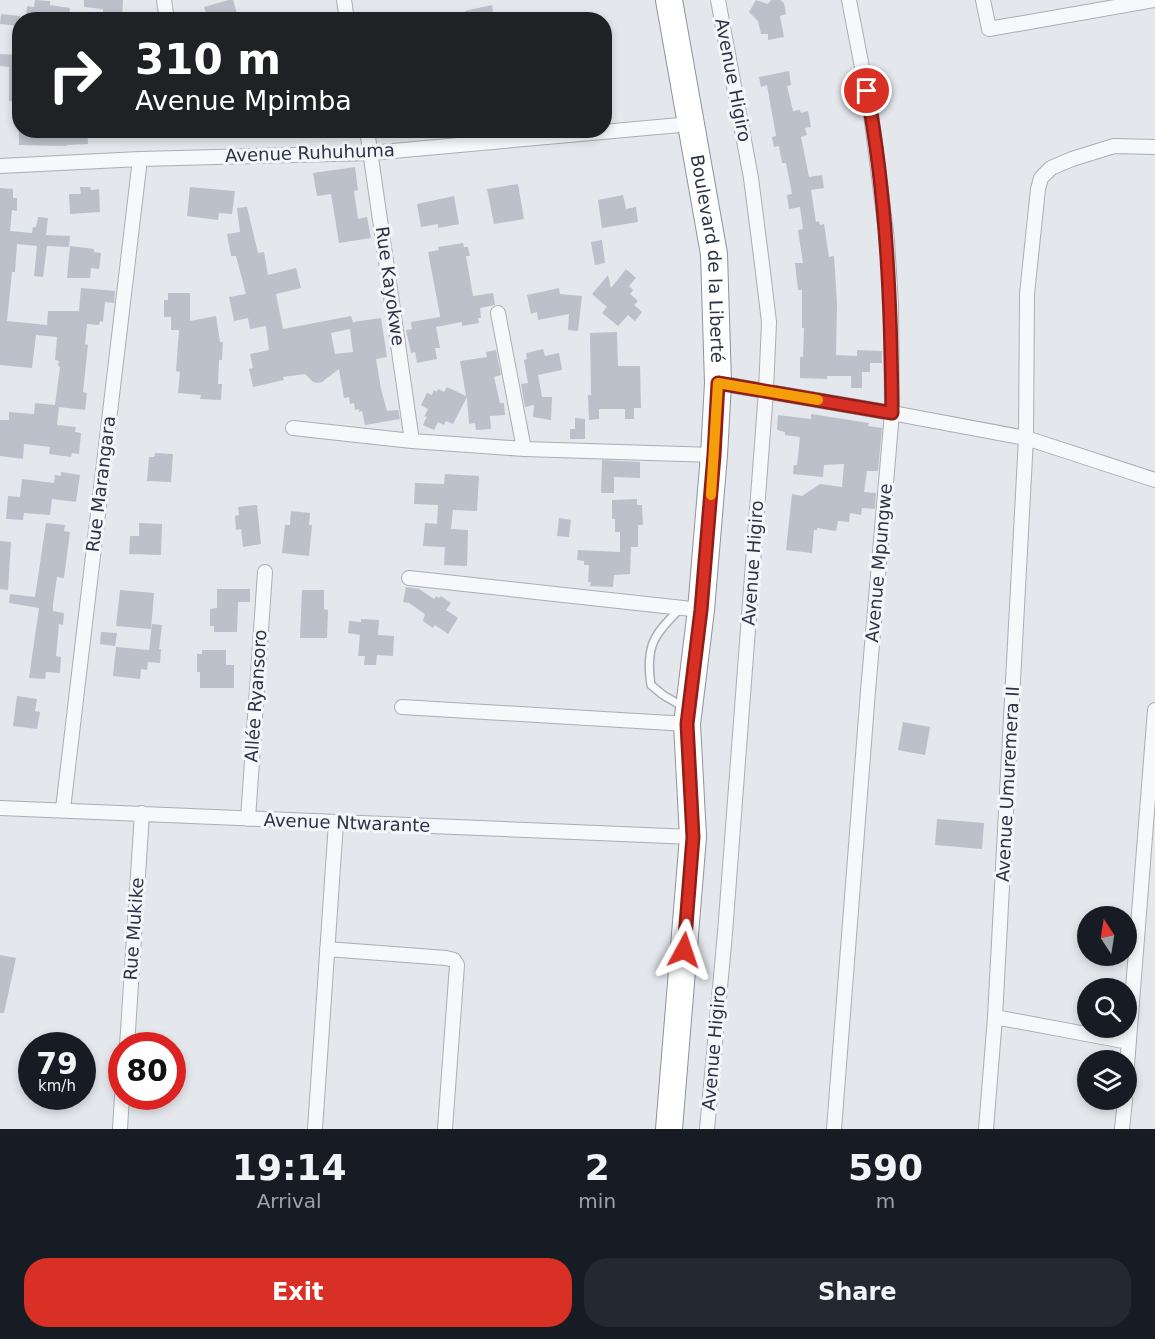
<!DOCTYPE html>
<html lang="en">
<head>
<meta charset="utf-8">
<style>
	body { margin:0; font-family:"DejaVu Sans",sans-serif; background:#242831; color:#f1f3f6; height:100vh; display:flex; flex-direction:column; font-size:22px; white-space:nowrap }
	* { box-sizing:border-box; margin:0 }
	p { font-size:20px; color:#9ea1a6 }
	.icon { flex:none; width:33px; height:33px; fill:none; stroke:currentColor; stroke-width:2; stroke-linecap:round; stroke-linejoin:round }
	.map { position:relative; height:1129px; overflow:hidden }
	.drawer { display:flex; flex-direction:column; background:#171b24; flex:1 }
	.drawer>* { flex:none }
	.guide { position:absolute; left:12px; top:12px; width:600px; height:126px; border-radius:24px; box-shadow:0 3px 9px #0003; background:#202124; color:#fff; overflow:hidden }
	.needle { width:39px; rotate:348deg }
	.buttons { position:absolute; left:1077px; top:906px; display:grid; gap:12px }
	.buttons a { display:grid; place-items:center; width:60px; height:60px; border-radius:50%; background:#171b24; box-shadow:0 3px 9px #0003; font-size:30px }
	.speed { position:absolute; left:18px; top:1032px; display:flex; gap:12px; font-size:30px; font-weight:700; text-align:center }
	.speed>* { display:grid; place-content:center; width:78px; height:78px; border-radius:50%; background:#171b24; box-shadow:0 3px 9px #0003; line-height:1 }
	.speed small { font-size:15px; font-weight:400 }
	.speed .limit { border:9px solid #d22; background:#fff; color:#111 }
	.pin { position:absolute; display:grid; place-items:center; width:51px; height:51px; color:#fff; margin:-26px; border:3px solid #fff; border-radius:50%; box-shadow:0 2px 6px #0007 }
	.me { position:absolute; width:66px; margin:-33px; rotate:5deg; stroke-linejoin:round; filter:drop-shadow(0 0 4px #0008) }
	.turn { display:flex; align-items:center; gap:21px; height:126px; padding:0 24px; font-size:27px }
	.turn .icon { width:78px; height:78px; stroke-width:2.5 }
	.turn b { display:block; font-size:42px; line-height:51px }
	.eta { display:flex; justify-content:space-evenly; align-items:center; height:102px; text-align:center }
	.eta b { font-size:36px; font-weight:700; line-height:42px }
	.cta { display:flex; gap:12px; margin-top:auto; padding:12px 24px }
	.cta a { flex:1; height:69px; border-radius:24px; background:#d93025; color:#fff; font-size:24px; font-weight:700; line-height:69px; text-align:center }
	.cta a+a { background:#242831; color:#f1f3f6 }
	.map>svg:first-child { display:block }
</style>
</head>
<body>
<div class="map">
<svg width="1155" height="1129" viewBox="0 0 1155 1129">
	<rect width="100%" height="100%" fill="#e4e7ec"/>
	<!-- building -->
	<path fill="#bbc0ca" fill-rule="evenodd" d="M35 0 50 1V5L70 8 68 20 26 19 27 6 34 7Z
		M84 0H123L122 20H103V9L84 7Z
		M229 0H233L239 20H208L204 7Z
		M756 0 768 4 771 0H780L784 3 786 14 780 16 784 37 768 40V34H761L758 21 749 12Z
		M492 5 494 20H466L465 11Z
		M1 14 20 16V26L0 24Z
		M0 54 20 55V102L9 101V67L0 66Z
		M789 71 791 85 787 86 793 111 800 110 801 113 808 111 811 127 805 128 807 135 801 137 809 177 822 175 824 188 811 190 816 222 819 221 820 225 824 224 829 257 834 256 837 304 836 355 857 356V350L882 351V363H870V372H862V388H851V376H827V379L800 378V357H803L804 328H802V290H798L795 263H803L798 230 803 229 800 207 789 209 787 195 792 194 786 163H782L779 146 774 147 772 137 776 136 767 85 761 87 759 77Z
		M19 130H87L88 144 67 145V146L19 145Z
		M355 167 358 190 354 191 358 219 367 217 371 238 339 243 331 194 317 196 313 173Z
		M518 184 524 219 494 224 487 189Z
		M80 187H90L91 190 99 189 100 212 70 214 69 194H81Z
		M190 187 235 191 232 214 219 213 218 220 187 216Z
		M0 188 13 189V198H17V211L12 210 10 231 32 233 33 227H36L38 217 48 218 46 235 70 236 69 247 47 246 43 277 34 276 37 246 17 244 15 272H12L7 321 47 325 48 311H79L81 288 115 291 114 303 105 302 103 322 100 321 99 325 87 324 85 344 88 345 83 392 87 393 85 410 59 407 57 425 76 427 75 432 81 433 79 454 72 453 71 457 49 454 50 447 24 444 23 459 0 456V420H9V412L34 414 35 403 55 405 60 367 58 366 59 361 55 360 57 337 36 335 32 368 0 365Z
		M623 195 626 209 636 207 638 222 602 228 598 200Z
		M454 196 459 224 438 228V224L421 227 417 204Z
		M247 207 258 253 264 252 268 275 296 268 301 288 276 294 283 329 351 316 353 322 381 318 387 357 376 359 381 389 387 411 398 410 400 419 365 425 362 411 359 412V409L355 410 354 403 350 404 349 397 344 398 339 369 322 382 317 383 313 382 305 374 283 377 284 380 253 387 249 369 253 368 250 354 269 350 266 326 250 329 248 318 234 321 229 297 246 294 236 256H231L227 234 240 232 237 208ZM350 329 353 352 335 354 331 333Z
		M602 240 605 263 595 265 591 242Z
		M463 243 464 247H468L470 256H466L473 296 493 293 495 305 480 308 481 318H478L479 323 462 326V322L436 327 440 348H435L437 359 417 363 415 352 411 353 406 330 412 329 411 322 440 317V315L428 252 439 250 438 247Z
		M70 246 94 249V252L101 253 99 269 91 268 90 278H67Z
		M626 269 636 278 629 286 633 290 630 294 638 301 634 305 642 312 635 321 628 315 618 326 602 313 607 307 592 294 608 275 611 288Z
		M559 288 560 294 582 296 578 331 568 330 569 314 538 320 537 312 531 314 527 295Z
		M168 293H190V321L216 316 220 342H223L222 360H219L218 384H222L221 400 200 399 201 395 178 393 180 372 176 371 179 330H171V317H164V300H168Z
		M617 332 618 366H640L641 408H634V419H625V409H599V419L589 420 588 395H591L590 333Z
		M543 349 545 356 559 353 562 370 538 375 542 397H552L551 420 533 417 534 405 525 407 521 384 528 383 524 360 527 359 526 353Z
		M496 350 501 375 494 377 500 403H504L505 415 490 416 491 429 476 430 475 423 469 424 467 397 453 424 446 421 444 425 438 422 434 430 423 425 427 416 424 417 428 409 421 405 427 393 432 395 434 390 437 392 438 389 444 392 447 387 466 396 460 361 487 357 486 352Z
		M811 414 869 423 868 426 882 428 878 471H867L864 492 876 493 875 509 862 508 861 515 850 513 849 522 838 521 836 531 817 528V530H814L812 553 786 550 792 494 802 496 820 484 842 487 844 464 824 465 823 477 793 474 794 465H797L800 437 785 435V432L777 430 778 415 811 419Z
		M575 418 585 419V439H570V429H575Z
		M155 453 173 454 171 482 147 481 149 457H154Z
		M602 460 640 462V478L614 477V493H601Z
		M61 472 80 475 76 502 52 499 50 515 24 513 23 520 6 519 8 496 20 497 22 479 54 483 55 475 61 476Z
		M445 474 479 476 477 511 453 510 451 529 468 530 467 566 444 565 445 547 423 546 425 523 437 524 438 505 414 504 415 483 444 484Z
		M637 499V505H642L643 525H638V547H631L630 574 614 575 613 587 590 586 591 582H588L589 565H584V561L577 560 578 550 620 552V532H615V519H612V500Z
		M257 505 261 544 243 547 241 529 236 530 235 516 239 515 238 507Z
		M291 511 310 513 309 525H312L309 556 282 553 285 525H290Z
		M559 518 571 520 569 537 557 536Z
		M46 523 65 525 64 531 70 532 64 578 57 577 53 604V611L64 613 63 625 59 624 56 656 61 657 60 673 46 672 45 679 29 678 39 608 9 603 10 594 35 597Z
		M139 523 162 524 161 555 129 554 130 536H139Z
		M0 541 11 542 8 590 0 589Z
		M406 587 419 589 434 599 436 596 439 598 441 596 451 603 446 610 458 618 448 634 435 625 433 628 423 621 425 614 409 603 403 602Z
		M217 589H250V602H238L237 632H214V626H210V609L217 608Z
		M120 590 154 593 151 629 116 626Z
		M302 590H324V609L328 610 327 638H300Z
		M361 619 379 620 378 635 394 636 393 656 377 655 376 665H364L365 656H358L360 635 348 633 349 621 361 622Z
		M152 624 162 625 159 649H161L160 663 148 662 147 670 141 669 140 679 113 676 116 647 149 650Z
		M101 632 117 633 115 646 100 644Z
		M202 650H226V665H234V688H200V672H197V654H202Z
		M17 696 37 699 35 711 40 712 37 729 13 726Z
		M903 722 930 727 925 755 898 750Z
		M937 819 984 823 982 849 935 845Z
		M0 955 16 958 4 1013H0Z"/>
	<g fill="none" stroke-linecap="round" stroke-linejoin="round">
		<defs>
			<path id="lane" d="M681 608C654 634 645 646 651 685L663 695 682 706"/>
			<path id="street" d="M164 0 167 20
				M344 0 347 20
				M983 0 989 29 1155 0
				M367 130 412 441
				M0 166 140 159 371 153 691 124
				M498 313 524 449
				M718 383 892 413 1026 438 1155 480
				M293 428 412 441 524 449 714 455
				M409 578 701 610
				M402 707 687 724
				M0 808 693 837
				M63 809 140 159
				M248 819 265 572
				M327 949 446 958 454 960 457 965 445 1129
				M995 1017 1129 1042
				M127 1046 142 813
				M1126 1078 1155 710
				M120 1129 122 1096
				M315 1129 336 823
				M707 1129 725 933 766 391 769 322 762 264 751 178 718 0
				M834 1129 868 691 892 413 891 305 887 240 871 114 849 0
				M986 1129 995 1017 1026 438 1027 294 1038 189 1041 178 1051 168 1072 159 1114 146 1155 147
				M1122 1129 1125 1100"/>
			<g id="highway">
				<path id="s1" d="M669 0 714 254 718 383 714 455 701 610 687 724 693 837 669 1129"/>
			</g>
		</defs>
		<!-- lane casing -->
		<use href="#lane" stroke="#a9aeb7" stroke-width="10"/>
		<!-- street casing -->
		<use href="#street" stroke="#a9aeb7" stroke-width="16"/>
		<!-- highway casing -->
		<use href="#highway" stroke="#8b94a3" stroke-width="28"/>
		<!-- lane -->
		<use href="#lane" stroke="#f7f8fa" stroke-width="7"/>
		<!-- street -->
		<use href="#street" stroke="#f7f8fa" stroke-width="14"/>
		<!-- highway -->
		<use href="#highway" stroke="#fff" stroke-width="26"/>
	</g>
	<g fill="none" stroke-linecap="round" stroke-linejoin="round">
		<defs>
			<path id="route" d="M684 950 693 837 687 724 701 610 714 455 718 383 892 413C891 305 887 198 867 91"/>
		</defs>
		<!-- route casing -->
		<use href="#route" stroke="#8d1f18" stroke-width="15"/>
		<!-- route -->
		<use href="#route" stroke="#d93025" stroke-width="10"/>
		<!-- slow -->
		<path stroke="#f59e0b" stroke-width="10" d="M711 495 718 383 818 400"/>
	</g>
	<g text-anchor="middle" stroke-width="6" stroke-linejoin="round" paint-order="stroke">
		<!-- street labels -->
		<g font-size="18" fill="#2b3445" stroke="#f4f6f9">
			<text transform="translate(733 80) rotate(79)" y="6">Avenue Higiro</text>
			<text transform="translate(310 153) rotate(-2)" y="6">Avenue Ruhuhuma</text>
			<text dy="6" stroke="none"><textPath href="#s1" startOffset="262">Boulevard de la Liberté</textPath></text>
			<text transform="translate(390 286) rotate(82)" y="6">Rue Kayokwe</text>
			<text transform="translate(101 484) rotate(-83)" y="6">Rue Marangara</text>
			<text transform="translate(753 563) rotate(-86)" y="6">Avenue Higiro</text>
			<text transform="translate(879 563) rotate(-85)" y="6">Avenue Mpungwe</text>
			<text transform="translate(256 696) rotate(-86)" y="6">Allée Ryansoro</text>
			<text transform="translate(1008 784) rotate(-87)" y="6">Avenue Umuremera II</text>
			<text transform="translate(347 823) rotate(2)" y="6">Avenue Ntwarante</text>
			<text transform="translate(134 929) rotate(-86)" y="6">Rue Mukike</text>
			<text transform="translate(714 1048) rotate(-85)" y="6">Avenue Higiro</text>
		</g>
	</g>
</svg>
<div class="buttons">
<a><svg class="needle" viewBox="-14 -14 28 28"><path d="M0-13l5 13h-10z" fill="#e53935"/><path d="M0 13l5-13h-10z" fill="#9ea1a6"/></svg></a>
<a><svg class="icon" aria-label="search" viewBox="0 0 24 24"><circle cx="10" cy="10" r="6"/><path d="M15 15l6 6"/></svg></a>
<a><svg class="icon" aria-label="layers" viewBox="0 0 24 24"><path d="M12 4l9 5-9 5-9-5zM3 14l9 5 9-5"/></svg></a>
</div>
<div class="speed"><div>79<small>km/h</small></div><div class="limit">80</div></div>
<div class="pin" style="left:867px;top:91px;background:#d93025"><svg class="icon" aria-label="arrive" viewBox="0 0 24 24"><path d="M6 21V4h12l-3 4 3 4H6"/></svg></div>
<svg class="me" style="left:684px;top:950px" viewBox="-20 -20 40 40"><path d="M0-17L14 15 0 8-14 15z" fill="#d93025" stroke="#fff" stroke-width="4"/></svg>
<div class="guide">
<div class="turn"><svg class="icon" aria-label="right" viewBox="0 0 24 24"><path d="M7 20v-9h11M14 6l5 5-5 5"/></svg><div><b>310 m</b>Avenue Mpimba</div></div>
</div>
</div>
<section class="drawer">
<div class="eta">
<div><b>19:14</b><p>Arrival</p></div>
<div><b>2</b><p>min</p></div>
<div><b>590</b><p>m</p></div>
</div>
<div class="cta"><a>Exit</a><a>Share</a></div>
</section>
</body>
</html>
